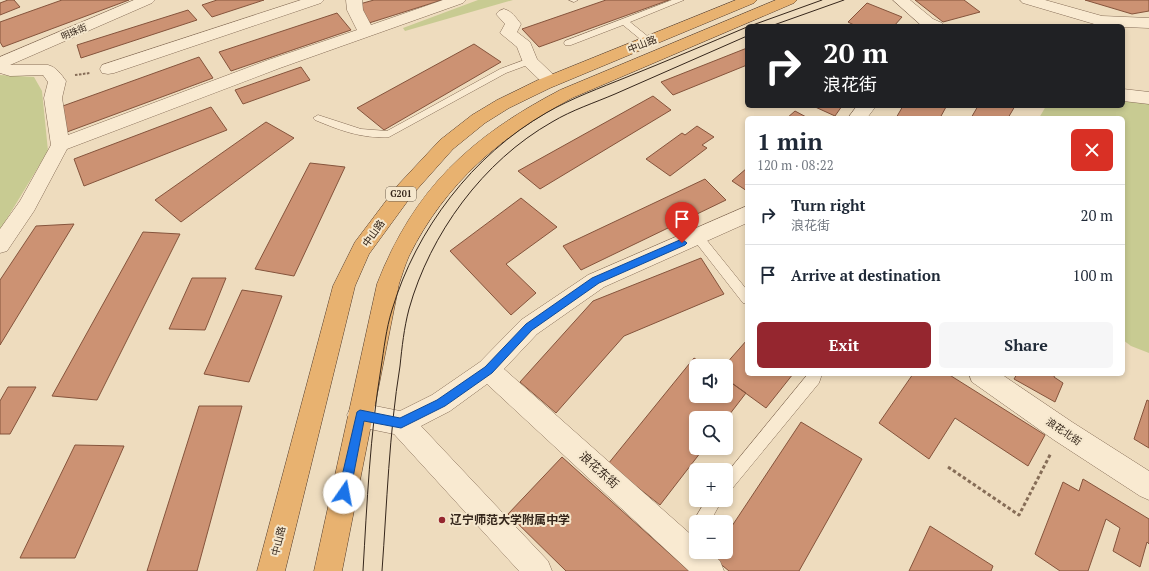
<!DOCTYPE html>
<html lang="en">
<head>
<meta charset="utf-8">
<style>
	body { margin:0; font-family:"PT Serif","Noto Sans SC",serif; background:#f6f6f7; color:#1f2937; height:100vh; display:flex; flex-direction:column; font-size:15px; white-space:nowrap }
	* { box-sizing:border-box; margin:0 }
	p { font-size:13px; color:#747a83 }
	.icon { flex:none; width:22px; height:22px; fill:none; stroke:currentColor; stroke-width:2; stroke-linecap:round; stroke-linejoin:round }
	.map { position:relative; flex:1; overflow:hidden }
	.details { position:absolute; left:745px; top:116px; width:380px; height:260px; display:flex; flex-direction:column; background:#fff; border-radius:6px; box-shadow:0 2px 6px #0003 }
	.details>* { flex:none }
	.top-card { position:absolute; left:745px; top:24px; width:380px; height:84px; border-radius:6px; box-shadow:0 2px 6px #0003; background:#202124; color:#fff; overflow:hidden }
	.controls { position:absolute; left:689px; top:359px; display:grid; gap:8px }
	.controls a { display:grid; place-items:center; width:44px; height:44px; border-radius:6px; background:#fff; box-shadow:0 2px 6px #0003; font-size:20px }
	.pin { position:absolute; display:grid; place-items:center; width:34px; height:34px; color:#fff; margin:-41px -17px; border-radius:50% 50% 50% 0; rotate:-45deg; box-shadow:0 0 4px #0007 }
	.pin .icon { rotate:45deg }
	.me { position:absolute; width:44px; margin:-22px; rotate:12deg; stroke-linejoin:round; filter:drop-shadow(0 0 3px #0008) }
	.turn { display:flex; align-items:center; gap:14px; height:84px; padding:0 12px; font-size:18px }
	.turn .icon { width:52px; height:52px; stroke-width:2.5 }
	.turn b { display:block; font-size:28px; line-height:34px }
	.round { display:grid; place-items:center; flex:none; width:42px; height:42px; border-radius:6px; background:#f6f6f7 }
	.overview { display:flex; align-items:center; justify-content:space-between; height:68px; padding:0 12px }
	h1 { font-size:24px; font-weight:700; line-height:30px }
	.button { display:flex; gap:8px; margin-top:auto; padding:8px 12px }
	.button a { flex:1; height:46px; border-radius:6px; background:#95262f; color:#fff; font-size:16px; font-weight:700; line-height:46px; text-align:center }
	.button a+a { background:#f6f6f7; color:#1f2937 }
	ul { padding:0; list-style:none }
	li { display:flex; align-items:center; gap:12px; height:60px; padding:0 12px; border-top:1px solid #e0e1e3 }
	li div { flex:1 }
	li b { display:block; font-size:15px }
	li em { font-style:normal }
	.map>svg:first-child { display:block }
</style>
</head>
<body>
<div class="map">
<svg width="1149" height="571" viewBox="0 0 1149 571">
	<rect width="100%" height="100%" fill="#eedcbe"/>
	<!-- green -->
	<path fill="#c8cb92" d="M478 0H513L405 31 403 28Z
		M0 75 34 77 42 91 48 151 0 230Z
		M1123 100 1149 104V353L1131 346 1123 340V118H1039L1046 106H1123Z"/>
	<!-- building -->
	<path fill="#cc9273" stroke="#85543c" d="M8 0H14L20 7 0 15V3Z
		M62 0H129L3 47 0 42V22Z
		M217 0H264L212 17 202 5Z
		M374 0H442L369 23 356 5Z
		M606 0H669L539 47 522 29Z
		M915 0H964L980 12 943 22Z
		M1085 0H1149V11L1132 14Z
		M867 3 902 17 894 26H856L848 22Z
		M188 10 197 20 81 58 77 45Z
		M337 13 351 30 231 71 219 52Z
		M474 44 501 62 384 130 357 108Z
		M747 48V65L673 95 661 82Z
		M199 57 213 78 67 132 60 107Z
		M301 67 310 80 243 104 235 90Z
		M653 96 671 110 540 189 518 171Z
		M813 106H842L835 116Z
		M903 106H942L946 107 940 118H896Z
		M978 106H1015L1008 118H971Z
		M211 107 227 130 84 186 74 159Z
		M795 111 808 118H787Z
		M266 122 294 138 181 222 155 200Z
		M697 126 714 137 702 145 707 148 670 176 646 159 682 133 685 135Z
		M310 163 345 167 294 276 255 269Z
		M747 168V191L732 181Z
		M705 179 726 200 581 270 563 246Z
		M521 198 557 227 506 264 536 293 511 315 450 251Z
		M74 224 0 345V280L36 226Z
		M143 232 180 234 97 400 52 396Z
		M701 258 724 294 624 336 556 413 520 382 593 301Z
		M192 278H226L205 330 169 329Z
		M242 290 282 296 249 382 204 374Z
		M747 340V374H793L766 408 726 379V366H724Z
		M694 358 706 366H696V396H726V379L746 393 726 419 696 418V448H704L660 505 608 464Z
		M913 374H948L1045 435 1028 466 955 418 929 459 879 423Z
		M1017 374H1055L1054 377 1063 383 1055 402 1014 379Z
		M8 387H36L10 434H0V401Z
		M1147 400 1149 401V448L1134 439Z
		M199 406H242L197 571H147Z
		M801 422 862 459 799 571H729L712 557 715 552H726V535Z
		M75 445 124 446 75 558H20Z
		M562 457 689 571H566L508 514Z
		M1083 479 1149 519V544L1147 542 1140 567 1113 551 1120 528 1106 519 1088 571H1060L1035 554 1063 482 1079 491Z
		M930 526 993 566 991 571H909Z"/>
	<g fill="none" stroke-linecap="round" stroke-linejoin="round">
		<defs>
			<path id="service" d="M569 0H578L574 2Z
				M672 0H684L630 22 651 39 652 41 651 43H645L623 25 571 45H565L564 43 565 41Z
				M530 58 533 59 535 61 533 63 506 73 389 137C362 139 339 130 315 120L313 118 318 115 361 129 387 131 500 69Z
				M697 232 701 233 747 290V304L743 303 693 239 691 236 693 233Z
				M808 374H822L819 383 731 490 726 492V474Z
				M706 500H722L710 522H696L697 552 694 558 689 561 684 558 681 553 691 529 695 527 693 522Z"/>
			<path id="minor" d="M134 0H155L152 3 10 65H48C56 67 61 74 66 81L62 98 68 135 268 60 357 30 347 10 346 0H362L363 10 371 25 443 0H466L463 3 280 68 67 149 34 211 7 251 0 253V229L20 201 51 145 44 98 48 82 43 75 10 76 0 73V57Z
				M301 0H324L321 3 114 73 108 74 102 73 100 69 102 65Z
				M893 0H910L933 19 942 23 944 26 921 25Z
				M1020 0H1045L1102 16 1149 18V28L1101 26 1023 3Z
				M504 9C512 11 516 18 521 24L517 32 530 42 537 59 560 81 557 85 551 86 545 85 524 65 517 47 500 33 505 24 496 14 499 11Z
				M1123 89 1149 92V104L1123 101Z
				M857 106H876L867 118H848Z
				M747 206V223L604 287 537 334 504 369 696 539V552H710L720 561 724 571H689L487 384 450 411 421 426 548 561 552 571H519L394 434 360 427 351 423 347 415 351 407 360 403 400 411 432 395 480 362 521 320 588 275Z
				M969 374H1001L1072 422 1149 471V500L1140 496 1054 440 972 382Z"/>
			<path id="trunk" d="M736 0H757L754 3 550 88 509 108 485 123 453 149 412 195 369 254 355 286 285 571H257L333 286 355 242 398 185 440 140 472 115 497 100 538 80Z
				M776 0H797L794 3 572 98C501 136 446 182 409 256 405 265 402 275 399 284L342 571H314L377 284C414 189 470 137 560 90Z"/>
		</defs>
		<!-- service casing -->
		<use href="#service" stroke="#866d57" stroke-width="1"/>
		<!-- minor casing -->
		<use href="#minor" stroke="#866d57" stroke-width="1"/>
		<!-- trunk casing -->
		<use href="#trunk" stroke="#533b2b" stroke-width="1"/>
		<!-- path-far1 -->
		<path stroke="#866d57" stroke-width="2" stroke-dasharray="2.5 1.5" stroke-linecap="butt" d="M75 75 90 73"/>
		<!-- path -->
		<path stroke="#866d57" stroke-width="3" stroke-dasharray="3.5 2.5" stroke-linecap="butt" d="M948 467 1019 515 1051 453"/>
		<!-- service -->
		<use href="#service" fill="#f9ead1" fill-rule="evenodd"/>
		<!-- minor -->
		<use href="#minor" fill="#f9ead1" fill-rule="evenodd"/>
		<!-- trunk -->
		<use href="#trunk" fill="#e8b270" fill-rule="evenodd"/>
		<!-- tram -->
		<path stroke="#35261b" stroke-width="1" d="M750 26 822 0
			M771 26 844 0
			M363 571C367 503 370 435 381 368 384 349 386 329 392 310 416 229 473 155 546 113 572 98 600 88 627 77 667 61 707 44 747 27
			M382 571C387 503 389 434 400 366 402 347 404 328 409 309 430 234 483 161 552 122 572 110 594 103 615 94 659 75 703 55 747 36"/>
	</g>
	<!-- route -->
	<path fill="#1a73e8" stroke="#114b97" d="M682 239 687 243 685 245 599 283 532 330 492 373 445 406 401 428 364 421 350 493 348 497 344 499 340 497 338 493 357 412 360 410 400 418 437 400 485 367 526 324 592 278Z"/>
	<!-- markers -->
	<circle fill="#95262f" stroke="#f5e7cd" stroke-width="1.5" cx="442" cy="520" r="4"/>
	<g text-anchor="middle" stroke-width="4" stroke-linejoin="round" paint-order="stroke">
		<!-- far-street labels -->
		<g font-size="9" fill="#35261b" stroke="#f5e7cd">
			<text transform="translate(74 32) rotate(-23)" y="3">明珠街</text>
		</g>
		<!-- shield labels -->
		<rect fill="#f5e7cd" stroke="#6f6050" stroke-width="1" x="386" y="187" width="30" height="14" rx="3"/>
		<g font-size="9" font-weight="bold" fill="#35261b">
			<text x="401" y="197">G201</text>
		</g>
		<!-- street labels -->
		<g font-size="10" fill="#35261b" stroke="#f5e7cd">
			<text transform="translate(642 44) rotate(-22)" y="4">中山路</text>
			<text transform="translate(373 233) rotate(-55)" y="4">中山路</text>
			<text transform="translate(1064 431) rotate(34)" y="4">浪花北街</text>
			<text transform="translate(278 541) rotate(-76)" y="4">中山路</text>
		</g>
		<!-- near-street labels -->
		<g font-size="12" fill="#35261b" stroke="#f5e7cd">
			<text transform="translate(599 470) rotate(42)" y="4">浪花东街</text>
		</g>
		<!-- near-poi labels -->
		<g font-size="12" font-weight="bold" fill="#35261b" stroke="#f5e7cd" text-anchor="start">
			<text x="450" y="524">辽宁师范大学附属中学</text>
		</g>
	</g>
</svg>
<div class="controls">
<a><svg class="icon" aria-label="sound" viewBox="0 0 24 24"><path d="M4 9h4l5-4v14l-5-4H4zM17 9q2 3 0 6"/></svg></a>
<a><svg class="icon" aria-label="search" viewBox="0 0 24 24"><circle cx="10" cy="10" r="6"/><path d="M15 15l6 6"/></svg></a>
<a>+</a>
<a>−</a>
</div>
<div class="pin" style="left:682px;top:243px;background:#d93025"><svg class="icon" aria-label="arrive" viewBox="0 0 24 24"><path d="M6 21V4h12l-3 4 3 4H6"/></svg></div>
<svg class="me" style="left:344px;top:493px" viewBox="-20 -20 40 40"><circle r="19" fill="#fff"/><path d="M0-13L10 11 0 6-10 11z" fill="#1a73e8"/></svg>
<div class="top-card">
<div class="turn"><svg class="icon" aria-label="right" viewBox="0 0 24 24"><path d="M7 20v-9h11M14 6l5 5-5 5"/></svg><div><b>20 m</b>浪花街</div></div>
</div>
<section class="details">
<div class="overview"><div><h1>1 min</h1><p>120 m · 08:22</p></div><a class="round" style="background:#d93025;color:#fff"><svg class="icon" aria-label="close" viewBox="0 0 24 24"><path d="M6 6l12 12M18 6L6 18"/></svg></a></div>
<ul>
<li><svg class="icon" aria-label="right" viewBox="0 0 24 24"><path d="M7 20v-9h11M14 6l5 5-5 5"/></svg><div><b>Turn right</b><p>浪花街</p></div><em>20 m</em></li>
<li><svg class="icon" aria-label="arrive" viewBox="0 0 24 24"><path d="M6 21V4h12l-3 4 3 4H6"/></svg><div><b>Arrive at destination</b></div><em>100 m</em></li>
</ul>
<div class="button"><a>Exit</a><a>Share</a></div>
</section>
</div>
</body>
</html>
